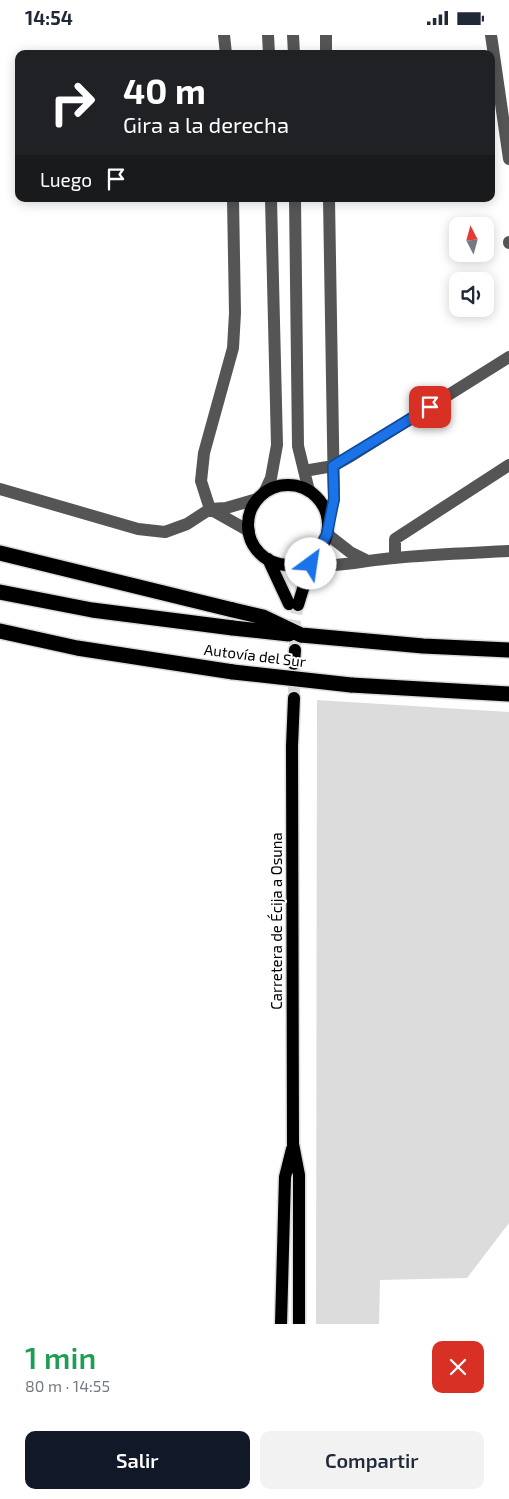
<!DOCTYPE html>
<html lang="es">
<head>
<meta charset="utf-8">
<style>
	body { margin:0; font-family:"Exo 2",sans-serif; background:#f2f2f3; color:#1f2937; height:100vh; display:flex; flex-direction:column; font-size:19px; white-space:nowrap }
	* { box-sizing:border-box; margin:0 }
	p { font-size:16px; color:#747a83 }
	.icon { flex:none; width:28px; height:28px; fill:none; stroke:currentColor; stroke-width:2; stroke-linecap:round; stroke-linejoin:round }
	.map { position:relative; height:1289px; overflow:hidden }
	.sheet { display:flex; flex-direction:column; background:#fff; flex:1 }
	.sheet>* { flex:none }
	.guide { position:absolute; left:15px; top:15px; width:480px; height:152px; border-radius:10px; box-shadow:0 2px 12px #0003; background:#202124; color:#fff; overflow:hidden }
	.needle { width:32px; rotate:354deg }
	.buttons { position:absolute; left:449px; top:182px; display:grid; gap:10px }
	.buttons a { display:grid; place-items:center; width:45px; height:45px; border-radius:10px; background:#fff; box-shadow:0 2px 12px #0003; font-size:25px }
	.pin { position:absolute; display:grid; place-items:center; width:42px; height:42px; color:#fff; margin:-21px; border-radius:10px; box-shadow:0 2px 8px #0006 }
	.me { position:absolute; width:55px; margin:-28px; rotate:31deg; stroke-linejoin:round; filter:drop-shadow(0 0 4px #0008) }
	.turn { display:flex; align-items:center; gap:18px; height:105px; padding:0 25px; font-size:22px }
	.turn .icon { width:65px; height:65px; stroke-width:2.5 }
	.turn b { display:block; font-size:35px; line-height:42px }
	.then { display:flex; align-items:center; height:48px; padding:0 25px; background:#0003; gap:10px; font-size:19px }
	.round { display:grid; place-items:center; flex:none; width:52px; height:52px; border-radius:10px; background:#f2f2f3 }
	.summary { display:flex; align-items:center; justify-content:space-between; height:85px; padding:0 25px }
	h1 { font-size:30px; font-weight:600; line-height:38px; color:#1e9e55 }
	.action { display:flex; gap:10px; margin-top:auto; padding:10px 25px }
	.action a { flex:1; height:58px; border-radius:10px; background:#111827; color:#fff; font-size:20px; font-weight:600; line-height:58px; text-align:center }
	.action a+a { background:#f2f2f3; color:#1f2937 }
	.status { display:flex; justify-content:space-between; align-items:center; height:35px; padding:0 25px; background:#fff; direction:ltr }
	.status svg { height:14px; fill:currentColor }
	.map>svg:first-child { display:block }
</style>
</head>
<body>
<div class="status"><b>14:54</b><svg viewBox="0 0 49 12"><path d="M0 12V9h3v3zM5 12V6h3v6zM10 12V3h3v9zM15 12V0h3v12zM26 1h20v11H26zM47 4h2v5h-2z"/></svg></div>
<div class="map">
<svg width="509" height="1289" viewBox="0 0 509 1289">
	<rect width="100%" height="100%" fill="#fff"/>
	<!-- green -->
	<path fill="#dcdcdc" d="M317 665 509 677V1188L467 1243 380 1245 379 1289H316Z"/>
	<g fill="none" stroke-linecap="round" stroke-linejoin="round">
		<!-- major-tunnel -->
		<path stroke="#d9d9d9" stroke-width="12" stroke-dasharray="12 6" stroke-linecap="butt" d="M295 615V586L298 570
			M294 663V629"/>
		<defs>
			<path id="major" d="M248 490a40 40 0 1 1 80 0a40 40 0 1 1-80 0Z
				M268 524 289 569
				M298 570 313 521
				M294 629 295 615
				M294 663 292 711 293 1109 299 1140V1289
				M281 1289 285 1142 292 1114"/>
			<path id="highway" d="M0 518 233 575
				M0 557 92 575 233 593
				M0 596 77 613 233 637
				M301 600 423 611 509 615
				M351 650 509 659"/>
		</defs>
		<!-- major casing -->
		<use href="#major" stroke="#dbdbdb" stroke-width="15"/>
		<!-- highway casing -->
		<use href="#highway" stroke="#dbdbdb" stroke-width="18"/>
		<!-- minor -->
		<path stroke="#555" stroke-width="12" d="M224 0 226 19
			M268 0 269 19
			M293 0 294 19
			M326 0V19
			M491 0 509 124
			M233 164 235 278 233 313 204 418 201 446 210 474 249 496
			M295 164 298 411 309 456
			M509 207V208
			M304 436 333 431 351 421 509 322
			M0 454 138 494 165 497 187 489 210 474 226 473 257 464
			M264 458 271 443 277 410 271 164
			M328 487 334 464 329 164
			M327 499 350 517 366 525
			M395 522V504L509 430
			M303 527C334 535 363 525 394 523 432 519 471 518 509 516"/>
		<!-- major -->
		<use href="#major" stroke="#000" stroke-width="12"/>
		<!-- highway -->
		<use href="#highway" stroke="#000" stroke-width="15"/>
		<defs>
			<path id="highway-bridge" d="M233 575 263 582 301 600
				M233 593 289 599
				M233 637 351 650"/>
		</defs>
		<!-- highway-bridge casing -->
		<use href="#highway-bridge" stroke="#dbdbdb" stroke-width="18" stroke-linecap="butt"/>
		<!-- highway-bridge -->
		<use href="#highway-bridge" stroke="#000" stroke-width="15"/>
	</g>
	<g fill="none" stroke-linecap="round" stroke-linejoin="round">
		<defs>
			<path id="route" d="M311 529 327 499 334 464 333 431 430 372"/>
		</defs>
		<!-- route casing -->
		<use href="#route" stroke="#114b97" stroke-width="12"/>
		<!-- route -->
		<use href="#route" stroke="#1a73e8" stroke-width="9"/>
	</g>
	<g text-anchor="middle" stroke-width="4" stroke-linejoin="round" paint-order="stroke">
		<!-- street labels -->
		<g font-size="15" fill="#000" stroke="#fff">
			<text transform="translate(255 621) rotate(7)" y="5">Autovía del Sur</text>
			<text transform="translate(277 886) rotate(-90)" y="5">Carretera de Écija a Osuna</text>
		</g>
	</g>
</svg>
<div class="buttons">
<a><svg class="needle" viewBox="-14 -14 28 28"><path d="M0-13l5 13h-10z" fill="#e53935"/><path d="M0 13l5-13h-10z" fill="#747a83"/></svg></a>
<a><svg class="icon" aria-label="sound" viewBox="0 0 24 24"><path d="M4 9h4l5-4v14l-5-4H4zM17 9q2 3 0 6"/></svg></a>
</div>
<div class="pin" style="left:430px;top:372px;background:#d93025"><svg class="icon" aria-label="arrive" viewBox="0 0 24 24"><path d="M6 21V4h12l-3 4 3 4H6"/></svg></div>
<svg class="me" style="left:311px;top:529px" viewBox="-20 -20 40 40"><circle r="19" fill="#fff"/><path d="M0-13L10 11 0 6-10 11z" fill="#1a73e8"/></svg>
<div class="guide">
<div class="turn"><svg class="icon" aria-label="right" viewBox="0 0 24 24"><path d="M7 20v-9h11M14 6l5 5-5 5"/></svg><div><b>40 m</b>Gira a la derecha</div></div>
<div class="then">Luego<svg class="icon" aria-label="arrive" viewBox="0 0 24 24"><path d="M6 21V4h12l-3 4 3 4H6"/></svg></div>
</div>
</div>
<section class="sheet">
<div class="summary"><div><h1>1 min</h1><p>80 m · 14:55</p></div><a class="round" style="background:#d93025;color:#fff"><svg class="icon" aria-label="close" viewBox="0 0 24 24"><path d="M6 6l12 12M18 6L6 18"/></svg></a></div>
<div class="action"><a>Salir</a><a>Compartir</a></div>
</section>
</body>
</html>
